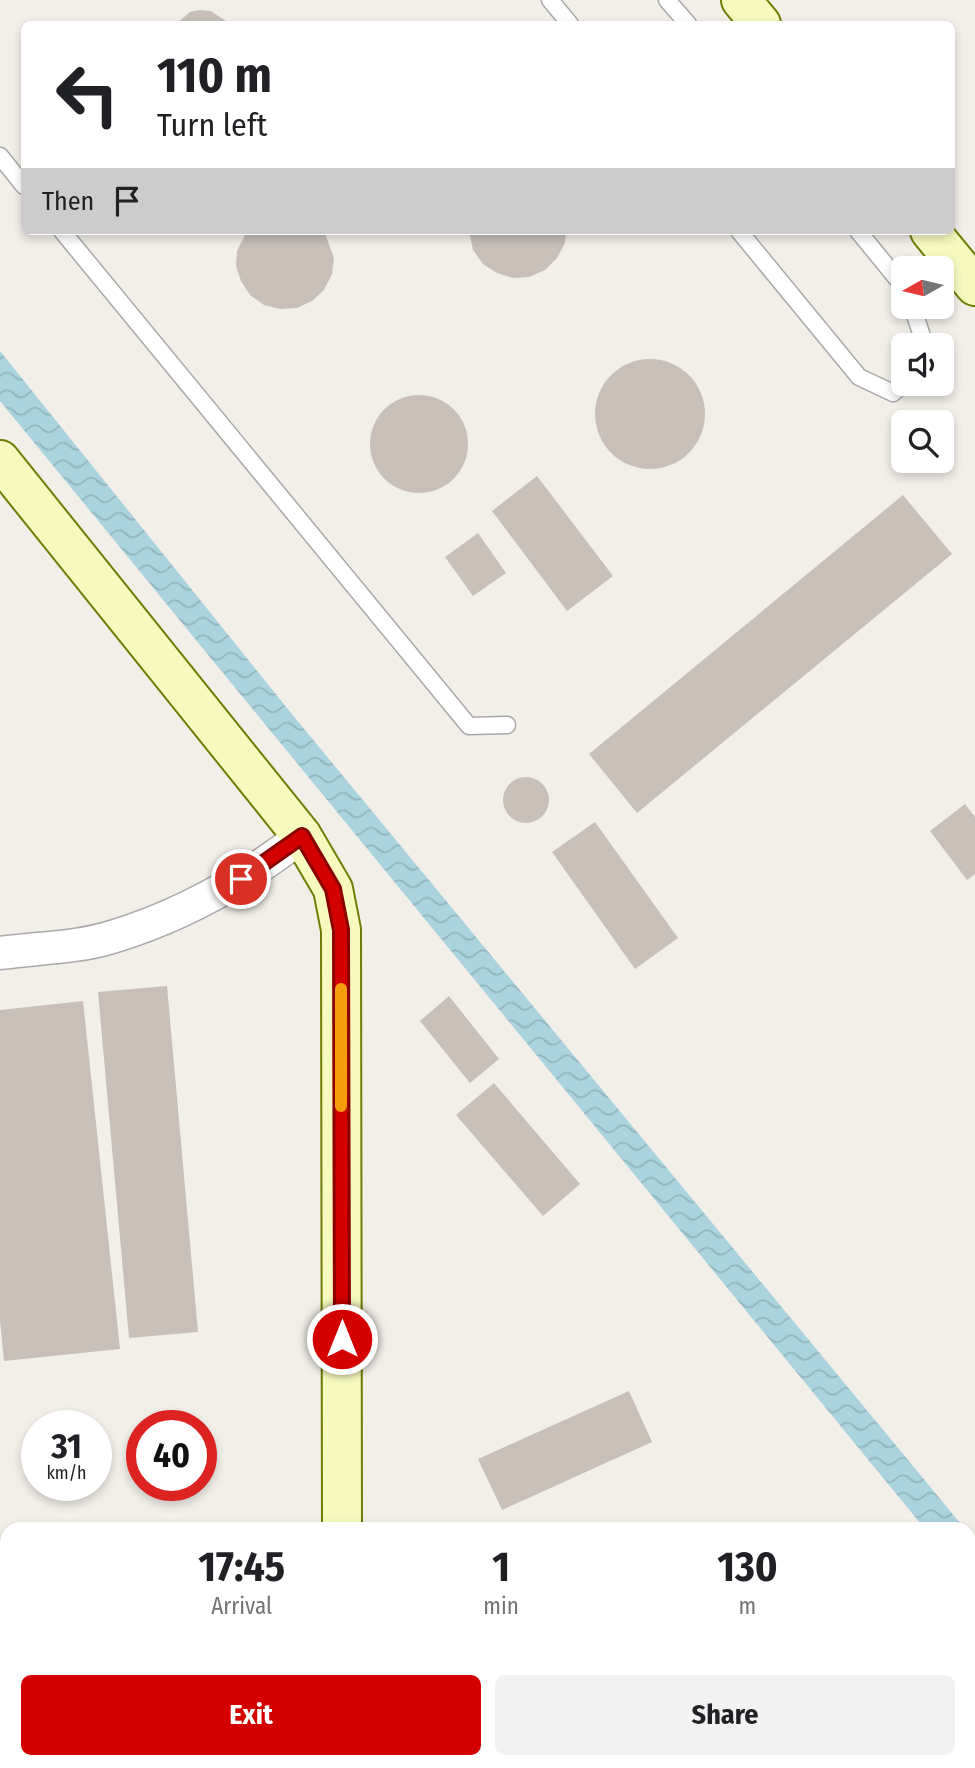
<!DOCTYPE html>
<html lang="en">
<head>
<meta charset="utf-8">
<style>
	body { margin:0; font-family:"Fira Sans Condensed",sans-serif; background:#f2f2f2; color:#202124; height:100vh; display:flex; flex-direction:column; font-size:26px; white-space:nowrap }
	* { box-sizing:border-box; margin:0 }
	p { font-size:23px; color:#757577 }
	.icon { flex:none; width:38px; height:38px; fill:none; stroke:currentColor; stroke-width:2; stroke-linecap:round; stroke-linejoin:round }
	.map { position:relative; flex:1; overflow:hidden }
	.side { position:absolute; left:0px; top:1522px; width:976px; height:247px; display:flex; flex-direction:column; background:#fff; border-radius:21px 21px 0 0; box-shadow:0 4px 10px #0003 }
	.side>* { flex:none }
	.top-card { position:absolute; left:21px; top:21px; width:934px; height:214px; border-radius:10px; box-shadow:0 4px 10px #0003; background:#fff; color:#202124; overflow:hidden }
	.needle { width:46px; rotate:262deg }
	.tools { position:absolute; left:891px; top:256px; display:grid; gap:14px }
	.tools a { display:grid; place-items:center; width:63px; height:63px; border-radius:10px; background:#fff; box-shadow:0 4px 10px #0003; font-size:35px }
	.speed { position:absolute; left:21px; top:1410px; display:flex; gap:14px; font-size:35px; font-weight:700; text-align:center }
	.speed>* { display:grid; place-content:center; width:91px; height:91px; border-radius:50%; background:#fff; box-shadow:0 4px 10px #0003; line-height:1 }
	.speed small { font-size:18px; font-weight:400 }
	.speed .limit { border:10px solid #d22; background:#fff; color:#111 }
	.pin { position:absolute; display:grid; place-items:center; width:60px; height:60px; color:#fff; margin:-30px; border:4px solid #fff; border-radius:50%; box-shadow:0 2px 7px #0007 }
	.me { position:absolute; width:77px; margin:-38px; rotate:0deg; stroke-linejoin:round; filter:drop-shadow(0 0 5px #0008) }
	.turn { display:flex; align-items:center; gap:24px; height:147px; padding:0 21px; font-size:32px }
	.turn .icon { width:91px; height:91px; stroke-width:2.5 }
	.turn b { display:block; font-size:49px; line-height:60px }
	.then { display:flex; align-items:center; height:66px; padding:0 21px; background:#0003; gap:14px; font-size:26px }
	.eta { display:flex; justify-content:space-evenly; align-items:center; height:119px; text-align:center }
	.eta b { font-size:42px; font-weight:700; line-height:49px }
	.action { display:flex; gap:14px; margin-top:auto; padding:14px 21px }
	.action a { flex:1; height:80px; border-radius:10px; background:#d40000; color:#fff; font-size:28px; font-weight:700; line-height:80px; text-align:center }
	.action a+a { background:#f2f2f2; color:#202124 }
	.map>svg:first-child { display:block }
</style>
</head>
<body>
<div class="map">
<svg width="975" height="1768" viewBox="0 0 975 1768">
	<defs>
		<pattern id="water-waves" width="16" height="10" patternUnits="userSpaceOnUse" patternTransform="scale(1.75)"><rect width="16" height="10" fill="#aad3df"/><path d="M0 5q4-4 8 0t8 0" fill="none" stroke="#92b5bf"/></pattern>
	</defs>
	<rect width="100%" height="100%" fill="#f2efe9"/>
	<!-- water -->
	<path fill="url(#water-waves)" d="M0 351 291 713 965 1529H925L0 401Z
		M970 1535 975 1541V1590L970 1584Z"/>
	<!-- building -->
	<path fill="#c7bfb8" d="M200 10 211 11 230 24H176L190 12Z
		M247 231H324L334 258 332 274 324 290 312 301 297 308 280 309 264 305 250 295 241 281 236 266 237 251Z
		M469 231H566L565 243 557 258 545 270 529 277 513 278 497 273 483 264 473 250Z
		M595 414a55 55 0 1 1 110 0a55 55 0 1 1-110 0Z
		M370 444a49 49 0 1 1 98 0a49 49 0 1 1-98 0Z
		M537 476 613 576 567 611 492 511Z
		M903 495 952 554 637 813 589 754Z
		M478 533 506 573 473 596 445 557Z
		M503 800a23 23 0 1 1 46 0a23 23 0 1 1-46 0Z
		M965 804 975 817V874L967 880 930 831Z
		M595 822 678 938 635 969 552 852Z
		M167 986 198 1332 129 1338 98 992Z
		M449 996 499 1059 470 1083 420 1021Z
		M83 1001 120 1349 4 1361 0 1320V1010Z
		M494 1083 580 1184 543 1216 456 1115Z
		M629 1391 652 1442 502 1510 478 1459Z
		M970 1717 975 1726V1768H869L865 1762H970Z
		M400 1762H581V1768H400Z"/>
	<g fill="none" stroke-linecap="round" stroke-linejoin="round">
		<defs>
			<path id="lane" d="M550 0 570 24
				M667 0 688 24
				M0 156 24 186
				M62 231 469 726 507 725
				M739 231 859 377 893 393 904 383
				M858 231 903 286
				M912 306 925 345"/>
			<path id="street" d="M0 953C36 948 77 948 112 937 182 916 245 880 302 836
				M0 1573H7"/>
			<path id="secondary" d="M741 0 761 24
				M930 231 975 286
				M0 460 302 836 333 889 341 930 342 1530
				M342 1762 343 1768"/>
		</defs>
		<!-- lane casing -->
		<use href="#lane" stroke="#a9a9a9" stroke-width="19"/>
		<!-- street casing -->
		<use href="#street" stroke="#a9a9a9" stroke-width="35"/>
		<!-- secondary casing -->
		<use href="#secondary" stroke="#707d05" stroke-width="42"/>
		<!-- lane -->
		<use href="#lane" stroke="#fff" stroke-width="16"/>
		<!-- street -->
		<use href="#street" stroke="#fff" stroke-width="32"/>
		<!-- secondary -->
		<use href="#secondary" stroke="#f7fabf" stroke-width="38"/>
	</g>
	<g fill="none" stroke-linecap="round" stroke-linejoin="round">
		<defs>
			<path id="route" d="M241 879 302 836 333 889 341 930 342 1339"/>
		</defs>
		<!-- route casing -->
		<use href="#route" stroke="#8a0000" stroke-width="18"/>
		<!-- route -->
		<use href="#route" stroke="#d40000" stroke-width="12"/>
		<!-- slow -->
		<path stroke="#f59e0b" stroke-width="12" d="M341 989V1106"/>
	</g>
</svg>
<div class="tools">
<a><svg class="needle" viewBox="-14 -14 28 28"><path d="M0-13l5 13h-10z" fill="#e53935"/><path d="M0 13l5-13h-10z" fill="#757577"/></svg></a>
<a><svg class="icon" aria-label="sound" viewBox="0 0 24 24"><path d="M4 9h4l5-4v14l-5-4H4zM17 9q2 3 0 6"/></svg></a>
<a><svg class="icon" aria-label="search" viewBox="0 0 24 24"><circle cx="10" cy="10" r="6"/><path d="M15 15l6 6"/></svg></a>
</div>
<div class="speed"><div>31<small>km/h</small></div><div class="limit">40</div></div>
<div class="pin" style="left:241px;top:879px;background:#d93025"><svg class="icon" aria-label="arrive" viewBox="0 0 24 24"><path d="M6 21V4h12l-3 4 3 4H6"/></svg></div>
<svg class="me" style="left:342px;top:1339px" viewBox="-20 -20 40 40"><circle r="17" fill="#d40000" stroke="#fff" stroke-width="3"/><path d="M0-11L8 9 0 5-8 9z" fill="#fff"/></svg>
<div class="top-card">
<div class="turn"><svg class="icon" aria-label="left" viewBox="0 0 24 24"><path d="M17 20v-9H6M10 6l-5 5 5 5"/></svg><div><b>110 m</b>Turn left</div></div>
<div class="then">Then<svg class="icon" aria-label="arrive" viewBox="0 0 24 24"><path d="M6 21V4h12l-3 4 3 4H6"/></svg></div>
</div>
<section class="side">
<div class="eta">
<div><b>17:45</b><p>Arrival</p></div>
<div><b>1</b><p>min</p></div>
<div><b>130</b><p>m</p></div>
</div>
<div class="action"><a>Exit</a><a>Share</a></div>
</section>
</div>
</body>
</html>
